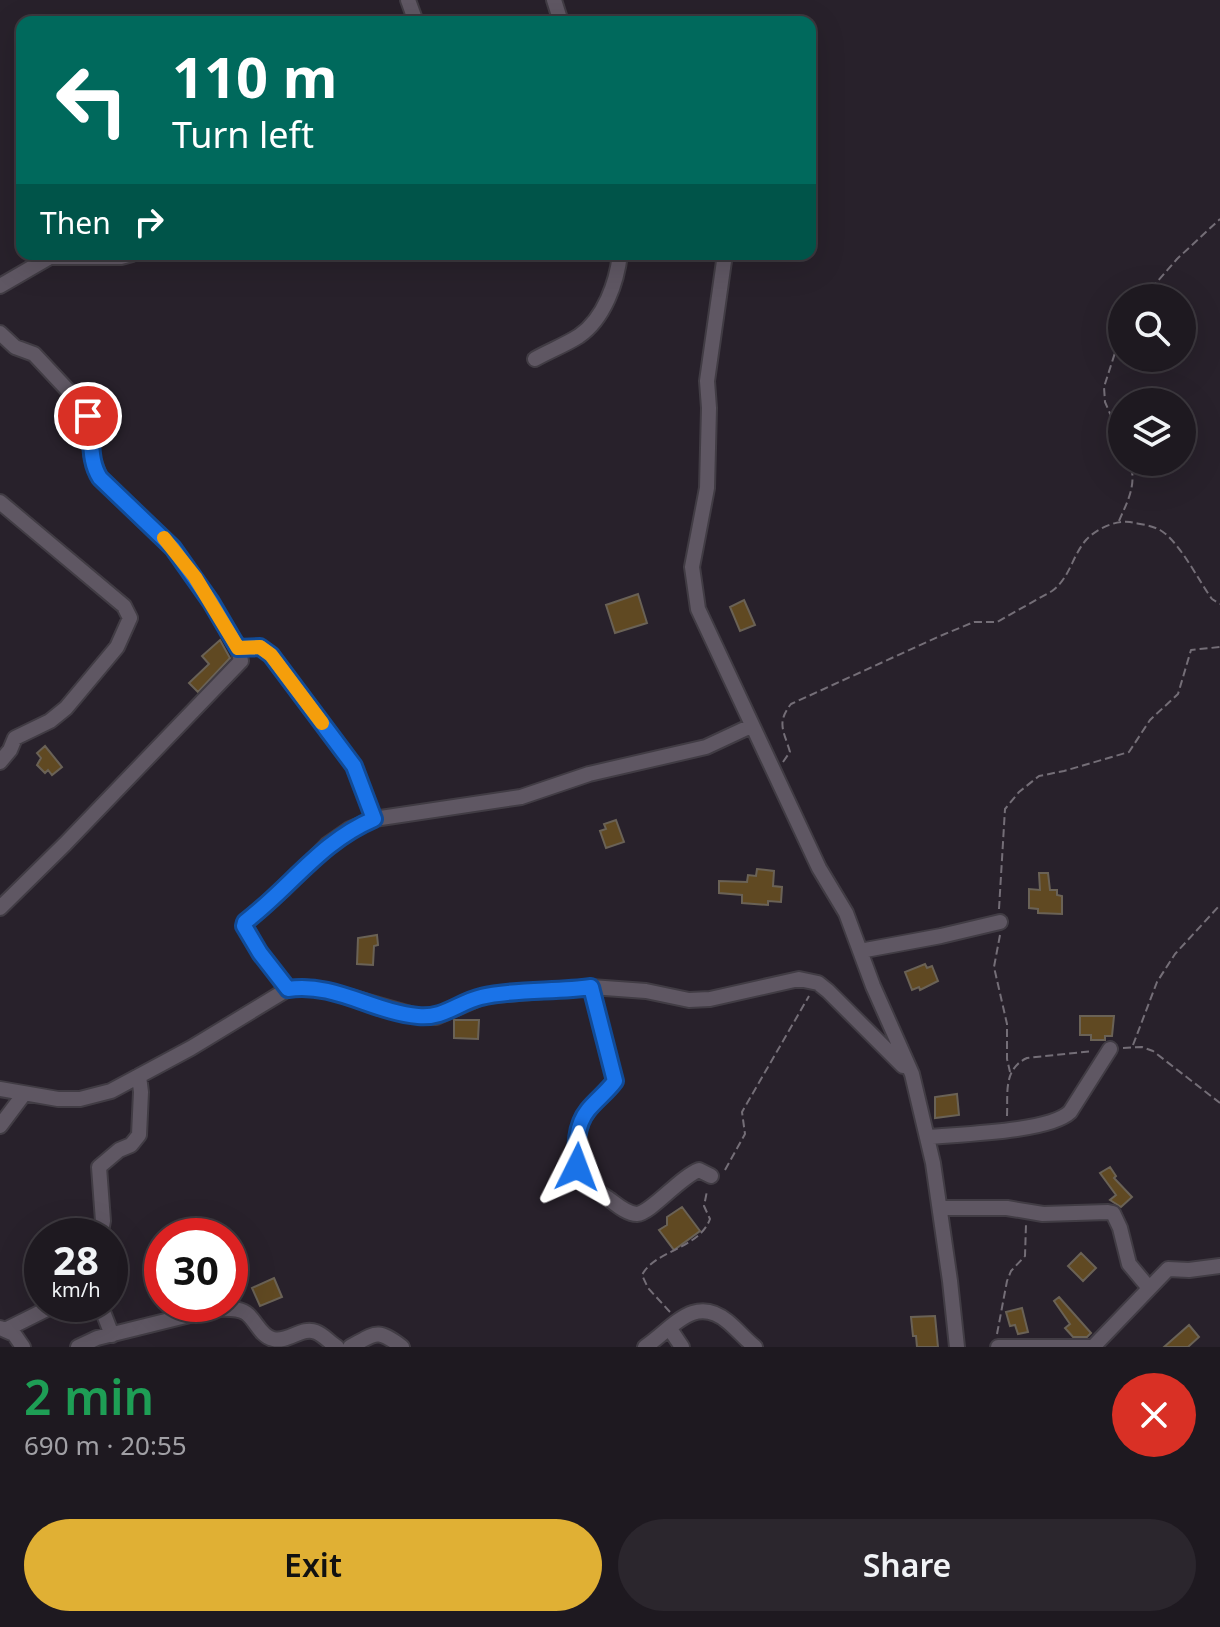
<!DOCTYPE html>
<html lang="en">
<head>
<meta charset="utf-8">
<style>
	body { margin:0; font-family:"Noto Sans",sans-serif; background:#2b262d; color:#f1f3f6; height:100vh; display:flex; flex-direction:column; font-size:30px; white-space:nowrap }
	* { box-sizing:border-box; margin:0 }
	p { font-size:26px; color:#a1a0a5 }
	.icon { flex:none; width:44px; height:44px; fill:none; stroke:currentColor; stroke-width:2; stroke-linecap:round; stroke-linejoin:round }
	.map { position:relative; height:1347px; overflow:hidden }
	.sheet { display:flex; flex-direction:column; background:#1e1920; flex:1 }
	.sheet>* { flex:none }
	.guide { position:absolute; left:16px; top:16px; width:800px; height:244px; border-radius:16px; box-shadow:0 8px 32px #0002,0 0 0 2px #3c383e; background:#00695c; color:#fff; overflow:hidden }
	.buttons { position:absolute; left:1108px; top:284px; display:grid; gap:16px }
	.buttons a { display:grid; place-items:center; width:88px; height:88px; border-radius:50%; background:#1e1920; box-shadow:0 8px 32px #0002,0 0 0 2px #3c383e; font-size:40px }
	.speed { position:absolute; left:24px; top:1218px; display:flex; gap:16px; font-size:40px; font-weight:700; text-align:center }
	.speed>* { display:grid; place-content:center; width:104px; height:104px; border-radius:50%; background:#1e1920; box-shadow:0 8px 32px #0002,0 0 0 2px #3c383e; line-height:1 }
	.speed small { font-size:20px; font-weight:400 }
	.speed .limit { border:12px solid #d22; background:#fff; color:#111 }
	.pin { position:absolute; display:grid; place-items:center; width:68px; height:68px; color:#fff; margin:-34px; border:4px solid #fff; border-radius:50%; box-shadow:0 2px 8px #0007 }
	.me { position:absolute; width:88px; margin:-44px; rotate:3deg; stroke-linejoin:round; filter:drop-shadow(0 0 6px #0008) }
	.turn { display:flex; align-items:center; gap:28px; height:168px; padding:0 24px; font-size:36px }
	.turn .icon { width:104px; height:104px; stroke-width:2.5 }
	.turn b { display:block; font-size:56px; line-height:68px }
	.then { display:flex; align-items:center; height:76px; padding:0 24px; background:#0003; gap:16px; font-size:30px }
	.round { display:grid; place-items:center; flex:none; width:84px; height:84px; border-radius:42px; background:#2b262d }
	.head { display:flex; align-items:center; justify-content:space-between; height:136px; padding:0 24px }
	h1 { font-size:48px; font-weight:600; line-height:60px; color:#1e9e55 }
	.button { display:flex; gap:16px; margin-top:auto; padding:16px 24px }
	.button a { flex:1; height:92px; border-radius:48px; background:#e0b034; color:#111; font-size:32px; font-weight:600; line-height:92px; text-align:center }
	.button a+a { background:#2b262d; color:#f1f3f6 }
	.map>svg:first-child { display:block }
</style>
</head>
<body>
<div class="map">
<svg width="1220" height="1347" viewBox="0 0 1220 1347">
	<rect width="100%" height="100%" fill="#28212b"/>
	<!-- building -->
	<path fill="#604922" stroke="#6a6256" stroke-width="2" d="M638 594 647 623 615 633 606 605Z
		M744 600 755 625 740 631 730 607Z
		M220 640 230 658 198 692 189 683 209 664 202 656Z
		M45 746 62 767 52 775 48 770 45 773 37 765 41 758 37 753Z
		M616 820 624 842 606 848 600 831 606 829 604 824Z
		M757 869 774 871 773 886 782 887 781 902 768 901V905L742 903V895L719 893V881L747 882 748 875 756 876Z
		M1039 873H1048L1050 890H1057V895L1062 896V914L1038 913V909L1029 908V889L1040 890Z
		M377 935 378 945 374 946 373 965 357 964 358 938Z
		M925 964 927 968 932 966 938 981 920 990 919 987 912 990 905 972Z
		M1080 1016H1114L1112 1036H1105V1040H1091V1035H1080Z
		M454 1020H479L478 1039 454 1038Z
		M957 1094 959 1115 935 1118V1097Z
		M1110 1167 1116 1176 1114 1178 1132 1197 1121 1207 1110 1200 1116 1195 1100 1173Z
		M682 1207 700 1231 674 1250 659 1230 667 1225V1217Z
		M1081 1253 1096 1268 1083 1281 1068 1266Z
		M274 1278 282 1297 260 1306 252 1288Z
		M1059 1297 1091 1333 1087 1337H1073L1065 1328 1070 1324 1054 1301Z
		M1022 1308 1028 1332 1018 1334 1015 1325 1010 1326 1006 1312Z
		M935 1316 938 1347H917L916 1336H913L911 1317Z
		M1189 1325 1199 1337 1188 1347H1164Z"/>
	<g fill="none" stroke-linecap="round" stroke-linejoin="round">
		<defs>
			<path id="minor" d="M408 0 416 22
				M554 0 561 22
				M725 254 707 381 709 408 707 488 692 567 698 609 819 868 846 913 873 986 912 1074 933 1163 950 1281 957 1347
				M0 286 50 257H121L132 254
				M0 333 15 347 34 354 77 400 88 416 92 434 91 454 100 478 173 548 211 602 238 648 241 661 65 844 0 908
				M535 359C549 351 565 345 579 336 604 319 617 282 620 254
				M0 502 124 606 130 618 117 647 66 708 50 721 15 738 10 750 0 762
				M238 648 260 647 271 655 354 766 374 819
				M860 951 941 936 1000 922
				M591 987 615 1081C607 1092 596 1100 588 1111 574 1128 575 1155 579 1176 587 1186 598 1192 609 1199 617 1205 627 1214 637 1214 651 1213 680 1177 699 1170L711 1176
				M288 989 260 953 244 924 284 889 327 845 350 829 374 819 521 797 589 774 706 747 751 726
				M0 1089 58 1099H80L111 1091 191 1048 288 989 303 987 329 991 417 1016 436 1017 484 996 591 987 646 991 689 1000 710 999 799 979 818 983 828 991 903 1066
				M0 1126 24 1094
				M928 1137C960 1134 1049 1132 1070 1112L1110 1049
				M940 1208H1007L1043 1214 1108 1212 1113 1213 1120 1228 1129 1264 1149 1288
				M100 1236 103 1221 99 1167 119 1150 131 1145 139 1135 141 1092 139 1076
				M100 1304 112 1335
				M0 1328 14 1334 23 1347
				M7 1329 57 1304
				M670 1329 682 1347
				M78 1347 97 1338 214 1309C224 1309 237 1307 246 1313 256 1320 260 1336 273 1339 288 1343 302 1326 316 1332 324 1335 330 1343 337 1347
				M350 1347C376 1333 377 1328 402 1347
				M645 1347C672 1329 694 1294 727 1321 737 1329 745 1339 755 1347
				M998 1347H1024
				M1024 1347H1092
				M1093 1347 1168 1269 1189 1270 1220 1266"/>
		</defs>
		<!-- minor casing -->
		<use href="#minor" stroke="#413c44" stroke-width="18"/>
		<!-- path -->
		<path stroke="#746e77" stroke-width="2" stroke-dasharray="8 4" stroke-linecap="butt" d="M1143 298 1177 259 1220 219
			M1122 331 1104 387 1105 402 1122 441
			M1119 521C1128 500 1137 485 1130 462
			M783 762 790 752C784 731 776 723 791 704L940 636 974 622H997L1052 591C1070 578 1072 556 1086 540 1096 529 1115 520 1130 522 1139 524 1151 525 1160 530 1180 542 1198 580 1212 599L1220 604
			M999 909 1005 809 1019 792 1039 776 1064 771 1129 752 1150 720 1178 694 1191 650 1220 647
			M1000 935 994 967 1007 1024V1059L1010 1072
			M1133 1045 1157 982 1175 954 1220 905
			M1123 1048 1142 1047 1153 1051 1220 1103
			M1007 1116C1008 1093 1003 1069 1027 1058L1093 1051
			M725 1170 745 1134 742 1112 809 996
			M670 1312 648 1288 642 1275C655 1250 699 1249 710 1219L704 1206 707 1191
			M997 1334 1007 1281 1011 1271 1025 1256 1026 1224"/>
		<!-- minor -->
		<use href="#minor" stroke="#5f5763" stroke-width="14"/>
	</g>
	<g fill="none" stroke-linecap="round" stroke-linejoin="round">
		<defs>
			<path id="route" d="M88 416C93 437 88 460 100 478L173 548 211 602 238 648 260 647 271 655 354 766 374 819C320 842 291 887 245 922L244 926 260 953 288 989C334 982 373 1012 418 1016 443 1019 459 1002 481 997 512 989 558 992 591 987L615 1081C607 1092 596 1100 588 1110 575 1126 576 1147 577 1167"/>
		</defs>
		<!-- route casing -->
		<use href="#route" stroke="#114b97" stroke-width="20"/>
		<!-- route -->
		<use href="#route" stroke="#1a73e8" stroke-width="14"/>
		<!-- slow -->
		<path stroke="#f59e0b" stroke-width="14" d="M164 538 195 577 238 648 260 647 271 655 322 723"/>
	</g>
</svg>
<div class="buttons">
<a><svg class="icon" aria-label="search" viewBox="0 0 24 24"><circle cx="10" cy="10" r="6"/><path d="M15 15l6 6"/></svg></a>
<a><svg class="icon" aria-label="layers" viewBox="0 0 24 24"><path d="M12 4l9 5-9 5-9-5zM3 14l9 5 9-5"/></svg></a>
</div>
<div class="speed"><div>28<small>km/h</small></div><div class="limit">30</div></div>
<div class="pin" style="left:88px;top:416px;background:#d93025"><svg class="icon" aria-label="arrive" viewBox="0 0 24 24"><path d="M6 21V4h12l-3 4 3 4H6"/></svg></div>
<svg class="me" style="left:577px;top:1167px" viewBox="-20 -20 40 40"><path d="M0-17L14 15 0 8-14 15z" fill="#1a73e8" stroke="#fff" stroke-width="4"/></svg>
<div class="guide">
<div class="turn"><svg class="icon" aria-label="left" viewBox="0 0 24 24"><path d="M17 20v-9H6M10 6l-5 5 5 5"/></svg><div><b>110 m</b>Turn left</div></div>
<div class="then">Then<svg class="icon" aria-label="right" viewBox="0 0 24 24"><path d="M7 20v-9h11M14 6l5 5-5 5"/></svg></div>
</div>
</div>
<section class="sheet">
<div class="head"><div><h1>2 min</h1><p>690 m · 20:55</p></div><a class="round" style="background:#d93025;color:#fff"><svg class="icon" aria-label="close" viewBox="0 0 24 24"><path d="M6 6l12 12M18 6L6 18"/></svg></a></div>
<div class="button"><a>Exit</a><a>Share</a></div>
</section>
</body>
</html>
